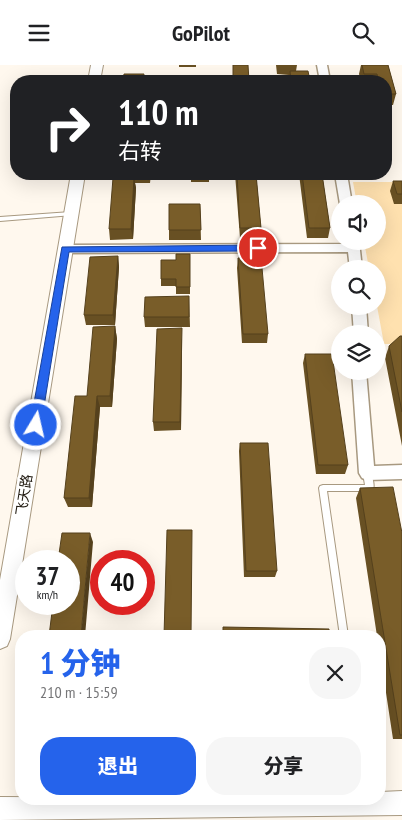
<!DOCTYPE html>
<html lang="zh">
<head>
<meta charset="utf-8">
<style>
	body { margin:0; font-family:"PT Sans Narrow","Noto Sans SC",sans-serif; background:#f6f6f6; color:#202124; height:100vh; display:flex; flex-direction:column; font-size:19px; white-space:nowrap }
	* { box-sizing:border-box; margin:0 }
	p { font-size:16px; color:#757577 }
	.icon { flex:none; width:28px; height:28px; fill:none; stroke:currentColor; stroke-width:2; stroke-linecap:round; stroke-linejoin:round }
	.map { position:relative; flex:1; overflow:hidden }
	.drawer { position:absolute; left:15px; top:565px; width:371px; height:175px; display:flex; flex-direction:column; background:#fff; border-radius:20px; box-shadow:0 5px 20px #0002 }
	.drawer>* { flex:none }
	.top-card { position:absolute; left:10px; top:10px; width:382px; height:105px; border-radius:20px; box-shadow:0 5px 20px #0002; background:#202124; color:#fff; overflow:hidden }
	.controls { position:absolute; left:331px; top:130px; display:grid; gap:10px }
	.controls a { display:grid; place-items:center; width:55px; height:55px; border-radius:50%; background:#fff; box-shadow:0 5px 20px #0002; font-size:25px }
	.speed { position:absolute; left:15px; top:485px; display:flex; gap:10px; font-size:25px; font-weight:700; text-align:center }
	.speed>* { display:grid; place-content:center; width:65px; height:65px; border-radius:50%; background:#fff; box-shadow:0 5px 20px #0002; line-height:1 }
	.speed small { font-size:12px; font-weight:400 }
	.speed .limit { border:8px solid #d22; background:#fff; color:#111 }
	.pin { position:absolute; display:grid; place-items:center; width:42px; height:42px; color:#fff; margin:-21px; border:2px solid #fff; border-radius:50%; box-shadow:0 1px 5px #0007 }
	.me { position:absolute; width:55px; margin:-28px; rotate:9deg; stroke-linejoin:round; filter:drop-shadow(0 0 4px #0008) }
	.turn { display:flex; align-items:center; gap:18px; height:105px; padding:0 25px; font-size:22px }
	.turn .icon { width:65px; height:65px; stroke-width:2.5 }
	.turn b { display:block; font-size:35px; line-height:42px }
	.round { display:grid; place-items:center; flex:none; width:52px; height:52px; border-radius:20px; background:#f6f6f6 }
	.summary { display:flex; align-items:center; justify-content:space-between; height:85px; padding:0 25px }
	h1 { font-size:30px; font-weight:800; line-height:38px; color:#2563eb }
	.primary-button { display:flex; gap:10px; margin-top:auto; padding:10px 25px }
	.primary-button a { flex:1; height:58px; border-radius:20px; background:#2563eb; color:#fff; font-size:20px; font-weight:800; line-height:58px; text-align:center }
	.primary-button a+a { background:#f6f6f6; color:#202124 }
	header { display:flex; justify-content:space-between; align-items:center; height:65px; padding:0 25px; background:#fff; font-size:22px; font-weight:800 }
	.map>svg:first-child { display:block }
</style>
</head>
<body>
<header><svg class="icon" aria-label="menu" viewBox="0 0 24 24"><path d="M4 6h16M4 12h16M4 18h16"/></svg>GoPilot<svg class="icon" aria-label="search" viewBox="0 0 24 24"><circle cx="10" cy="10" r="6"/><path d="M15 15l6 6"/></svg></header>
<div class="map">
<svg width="402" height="755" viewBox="0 0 402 755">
	<rect width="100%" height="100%" fill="#fff8ee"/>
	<!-- green -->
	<path fill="#ffe1af" d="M353 117H402V279H384L377 241 378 204H369L364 176H378V139H357Z"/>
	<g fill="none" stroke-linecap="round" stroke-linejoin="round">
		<defs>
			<path id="service" d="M71 147 73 148V150L0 156V152Z
				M367 405 370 406C372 411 375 420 373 425L370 426H327L348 571H340L319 423 320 421 323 420H365L363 408 364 406Z"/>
			<path id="minor" d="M317 0H327L330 16H320Z
				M335 109H347L352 139H340Z
				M347 176H359L362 204H350L348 187 65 188 59 184 65 180 347 179Z
				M352 241H366L368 269H354Z
				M352 306H366L374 401 402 400V414L367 415 362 413 359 408Z"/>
			<path id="tertiary" d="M91 0H103L100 16H88Z
				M71 109H85L10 574 7 581 0 584V515Z
				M402 726V750L0 755V732L380 734V727Z"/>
		</defs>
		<!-- service casing -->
		<use href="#service" stroke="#a89980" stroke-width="2"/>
		<!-- minor casing -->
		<use href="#minor" stroke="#a89980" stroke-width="3"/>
		<!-- tertiary casing -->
		<use href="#tertiary" stroke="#a89980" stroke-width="2"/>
		<!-- service -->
		<use href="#service" fill="#fff" fill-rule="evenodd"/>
		<!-- minor -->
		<use href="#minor" fill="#fff" fill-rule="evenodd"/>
		<!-- tertiary -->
		<use href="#tertiary" fill="#fff" fill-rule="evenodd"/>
	</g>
	<!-- wall -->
	<path fill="#685023" d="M179 0H196V2H179Z
		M276 0H297L296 6 310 16H288L289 10 277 9Z
		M361 0H388L396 29 393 40H386V16H361L359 9Z
		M130 109H151L150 118H135L136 123 133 174 110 175 109 164 130 113Z
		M191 109H209V117H191Z
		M235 109H256L261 163 260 173H240Z
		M299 109H322L330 163 328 173H307Z
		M393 116H402V139H394L390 126Z
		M200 139 201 175H169V165Z
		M190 189V229H176V221H161V214L176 195Z
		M118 191 119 202 115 260H86L84 250Z
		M238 193 268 269 267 278H242L237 203Z
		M189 231 190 262H145L144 252Z
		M115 261 117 274 112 342H100L92 442H68L64 433 87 331Z
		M402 271V381L385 293 389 281Z
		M182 273 181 365 154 366 153 357Z
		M305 289 348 400 345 409H316L303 298Z
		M240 378 277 506 275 512H244L239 386Z
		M360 423 402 468V674H393L380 588V571H377L356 433Z"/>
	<!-- shaded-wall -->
	<path fill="#55411d" d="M134 113 136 123 133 174 131 164Z
		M118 191 119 202 115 260 113 250Z
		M115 261 117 274 112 342 110 331Z
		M182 263V273L181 365 180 357Z
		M97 331 100 342 92 442 89 433Z
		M90 468 93 477 85 571H81Z"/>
	<!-- building -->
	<path fill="#795d29" stroke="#55411d" d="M233 0H248L249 16H233Z
		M362 0H388L396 29H386V16H365V13L378 14 377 9H364Z
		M290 6H308L310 16H291Z
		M124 9H144L143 16H123Z
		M237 109H256L261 163H240Z
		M302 109H322L330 163H309Z
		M113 113H134L131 164H109Z
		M393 116H402V129H397Z
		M169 139H200L201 165H169Z
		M176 189H190V222H176V214H161V195H176Z
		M118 191 113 250H84L90 192Z
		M261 192 268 269H243L238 193Z
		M189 231V252H144L145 232Z
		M115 261 110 331H97L89 433H64L75 331H87L93 262Z
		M182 263 180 357H153L157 264Z
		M400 271H402V347L389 281Z
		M305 289H332L348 400H318Z
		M240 378H268L277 506H246Z
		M393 422 402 468V670H400L360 423Z
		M167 465H192L191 571H164Z
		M62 468H90L81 571H49L53 539H69V496H58Z
		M223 562 329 564V571H223Z"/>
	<!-- route -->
	<path fill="#2563eb" stroke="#184099" d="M258 180 262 183 258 186 69 187 41 360 40 363H32L30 360 62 182Z"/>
	<g text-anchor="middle" stroke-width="5" stroke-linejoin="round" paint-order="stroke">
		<!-- street labels -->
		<g font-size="14" fill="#221c13" stroke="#fff">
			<text transform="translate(24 430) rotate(-81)" y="5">飞天路</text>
		</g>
	</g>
</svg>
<div class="controls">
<a><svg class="icon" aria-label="sound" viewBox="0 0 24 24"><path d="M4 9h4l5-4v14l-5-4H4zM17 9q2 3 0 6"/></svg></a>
<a><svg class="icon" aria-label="search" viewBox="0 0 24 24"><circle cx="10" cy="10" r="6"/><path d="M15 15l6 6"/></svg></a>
<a><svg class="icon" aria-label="layers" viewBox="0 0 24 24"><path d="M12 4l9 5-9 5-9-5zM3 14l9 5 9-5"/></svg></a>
</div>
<div class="speed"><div>37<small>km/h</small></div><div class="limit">40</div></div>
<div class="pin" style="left:258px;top:183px;background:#d93025"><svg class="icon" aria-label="arrive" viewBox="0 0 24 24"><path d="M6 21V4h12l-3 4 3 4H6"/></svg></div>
<svg class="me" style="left:36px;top:360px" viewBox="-20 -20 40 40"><circle r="17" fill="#2563eb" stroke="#fff" stroke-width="3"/><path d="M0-11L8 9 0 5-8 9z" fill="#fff"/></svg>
<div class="top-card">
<div class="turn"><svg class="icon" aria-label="right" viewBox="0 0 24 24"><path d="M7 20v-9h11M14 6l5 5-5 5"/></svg><div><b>110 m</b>右转</div></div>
</div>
<section class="drawer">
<div class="summary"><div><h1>1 分钟</h1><p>210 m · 15:59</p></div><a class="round"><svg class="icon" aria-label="close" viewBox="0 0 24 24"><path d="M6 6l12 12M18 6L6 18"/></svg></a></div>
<div class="primary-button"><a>退出</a><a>分享</a></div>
</section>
</div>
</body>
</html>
